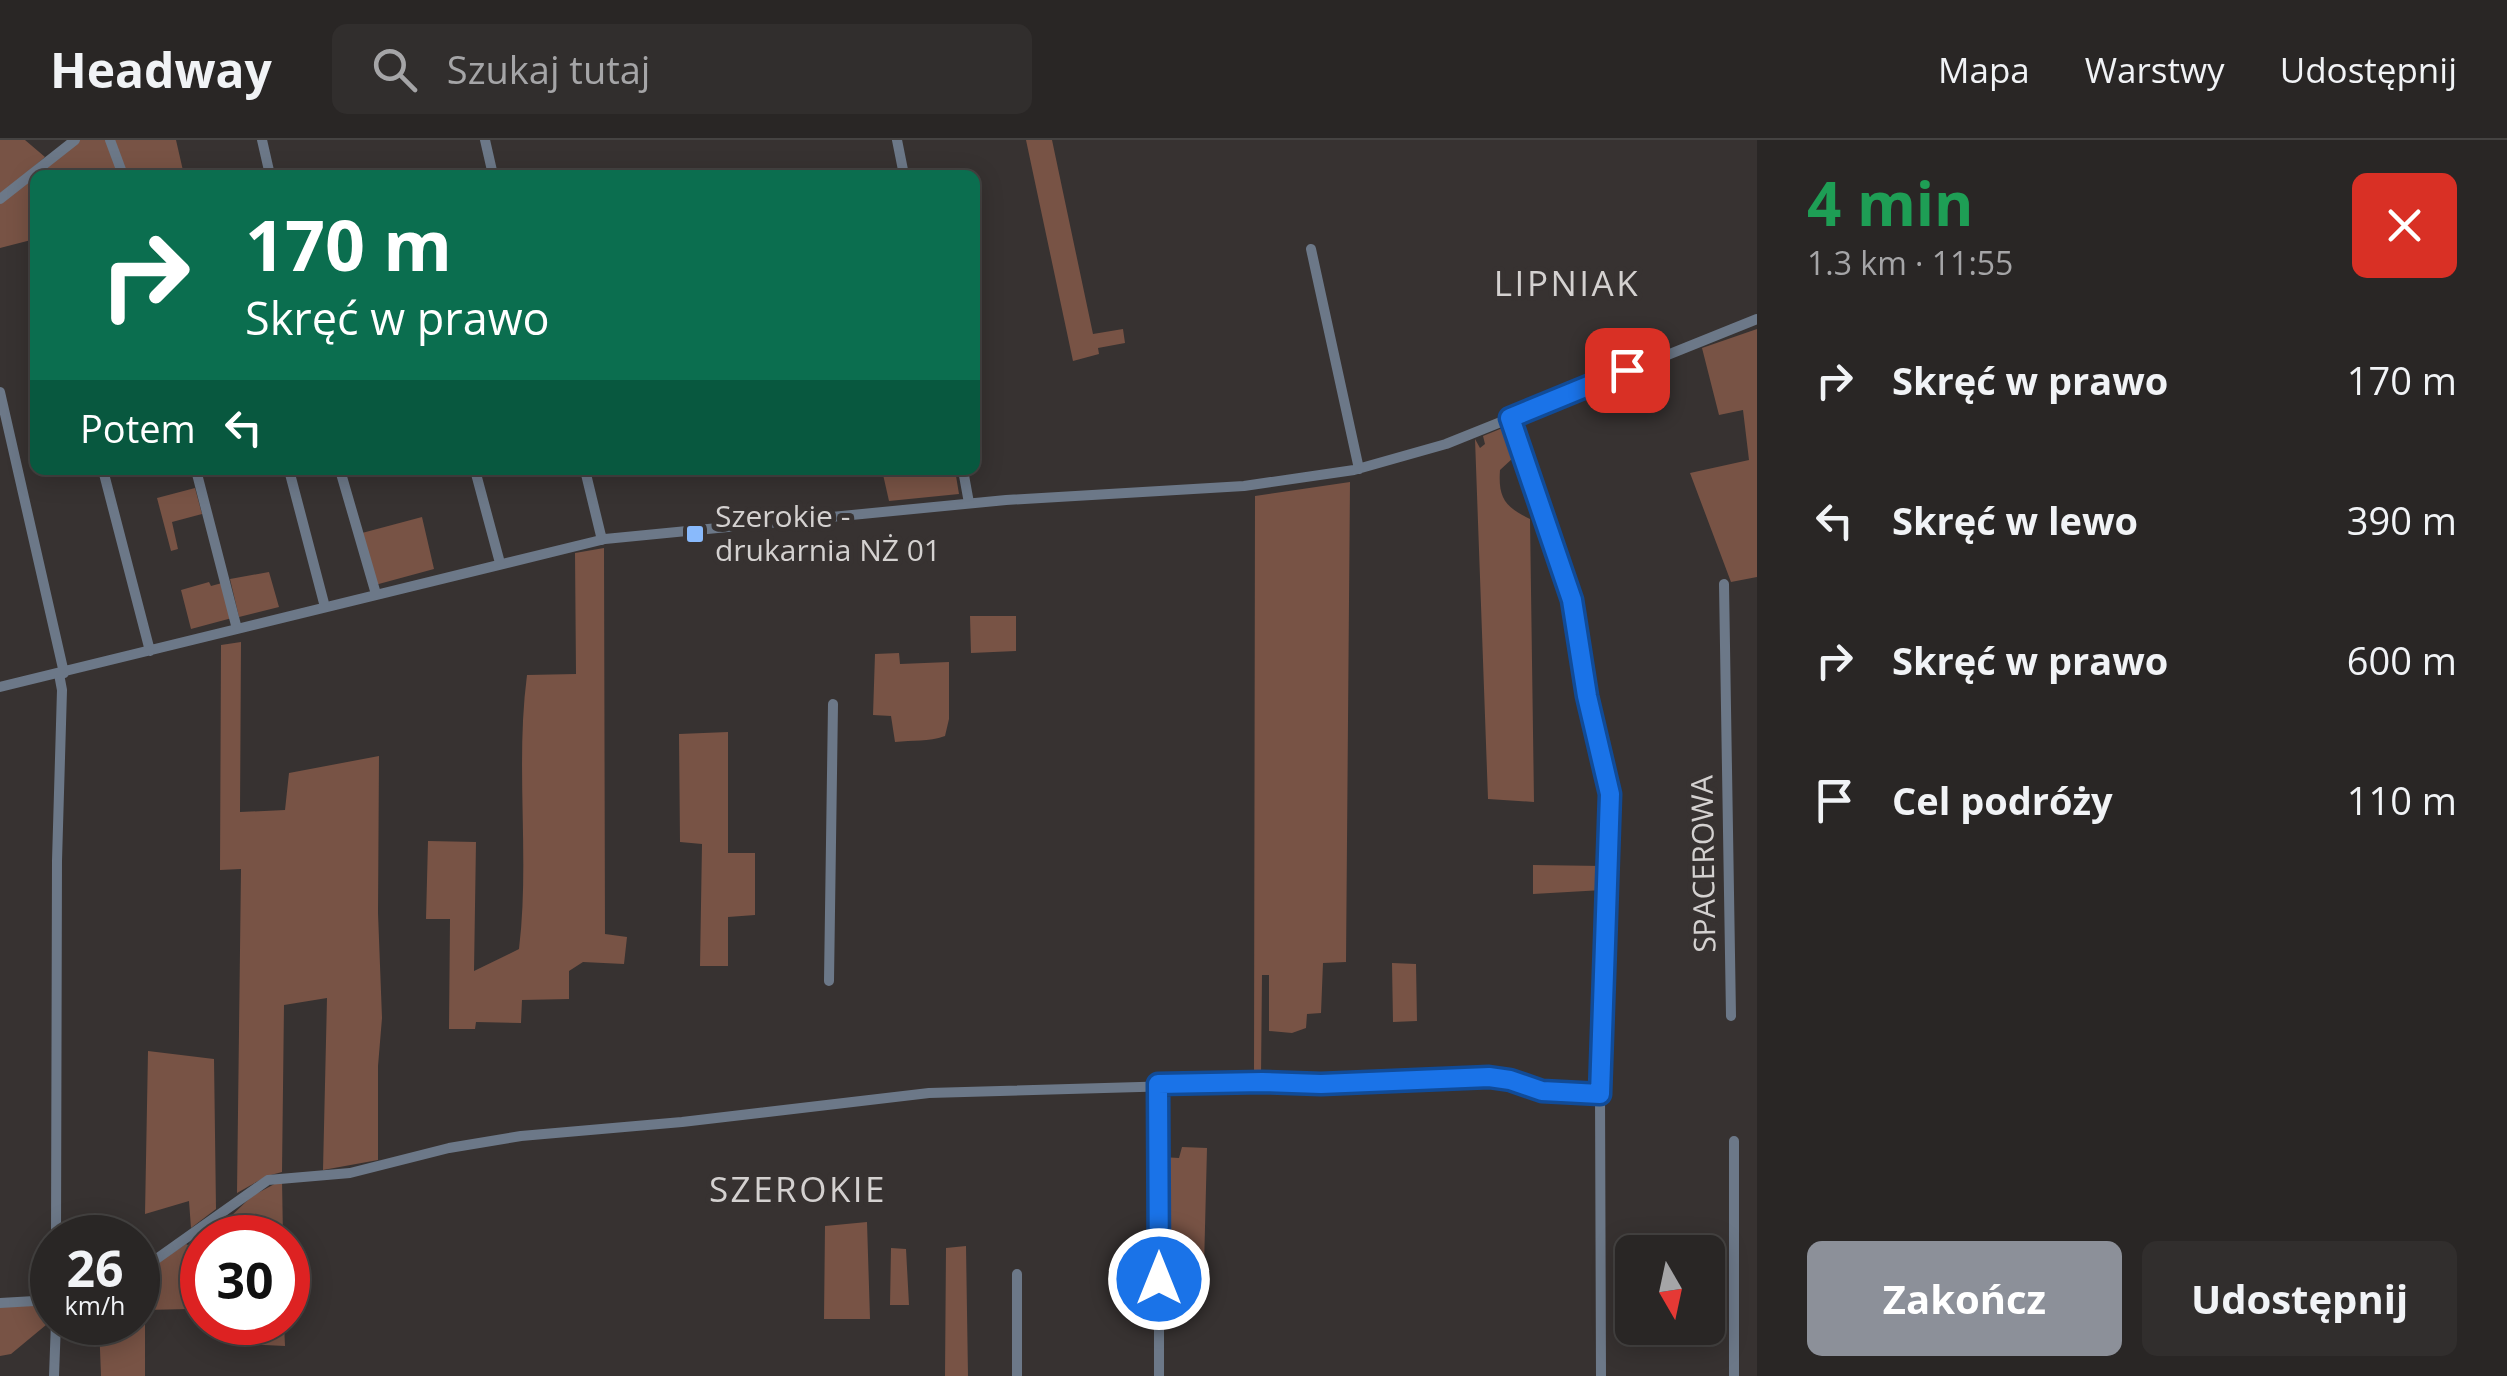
<!DOCTYPE html>
<html lang="pl">
<head>
<meta charset="utf-8">
<style>
	body { margin:0; font-family:"Open Sans",sans-serif; background:#312e2d; color:#f1f3f6; height:100vh; display:flex; flex-direction:column; font-size:38px; white-space:nowrap }
	* { box-sizing:border-box; margin:0 }
	p { font-size:32px; color:#a5a5a7 }
	.icon { flex:none; width:55px; height:55px; fill:none; stroke:currentColor; stroke-width:2; stroke-linecap:round; stroke-linejoin:round }
	.map { position:relative; flex:1; overflow:hidden }
	.panel { display:flex; flex-direction:column; background:#292625; width:750px }
	.panel>* { flex:none }
	.guide { position:absolute; left:30px; top:30px; width:950px; height:305px; border-radius:15px; box-shadow:0 5px 25px #0003,0 0 0 2px #454342; background:#0b6e4f; color:#fff; overflow:hidden }
	.needle { width:65px; rotate:171deg }
	.fabs { position:absolute; left:1615px; top:1095px; display:grid; gap:20px }
	.fabs a { display:grid; place-items:center; width:110px; height:110px; border-radius:15px; background:#292625; box-shadow:0 5px 25px #0003,0 0 0 2px #454342; font-size:50px }
	.speed { position:absolute; left:30px; top:1075px; display:flex; gap:20px; font-size:50px; font-weight:700; text-align:center }
	.speed>* { display:grid; place-content:center; width:130px; height:130px; border-radius:50%; background:#292625; box-shadow:0 5px 25px #0003,0 0 0 2px #454342; line-height:1 }
	.speed small { font-size:25px; font-weight:400 }
	.speed .limit { border:15px solid #d22; background:#fff; color:#111 }
	.pin { position:absolute; display:grid; place-items:center; width:85px; height:85px; color:#fff; margin:-42px; border-radius:20px; box-shadow:0 5px 15px #0006 }
	.me { position:absolute; width:110px; margin:-55px; rotate:0deg; stroke-linejoin:round; filter:drop-shadow(0 0 8px #0008) }
	.turn { display:flex; align-items:center; gap:35px; height:210px; padding:0 50px; font-size:45px }
	.turn .icon { width:130px; height:130px; stroke-width:2.5 }
	.turn b { display:block; font-size:70px; line-height:85px }
	.then { display:flex; align-items:center; height:95px; padding:0 50px; background:#0003; gap:20px; font-size:38px }
	.round { display:grid; place-items:center; flex:none; width:105px; height:105px; border-radius:15px; background:#312e2d }
	.summary { display:flex; align-items:center; justify-content:space-between; height:170px; padding:0 50px }
	h1 { font-size:60px; font-weight:700; line-height:75px; color:#1e9e55 }
	.primary-button { display:flex; gap:20px; margin-top:auto; padding:20px 50px }
	.primary-button a { flex:1; height:115px; border-radius:15px; background:#8c9099; color:#fff; font-size:40px; font-weight:700; line-height:115px; text-align:center }
	.primary-button a+a { background:#312e2d; color:#f1f3f6 }
	ul { padding:0; list-style:none }
	li { display:flex; align-items:center; gap:30px; height:140px; padding:0 50px }
	li div { flex:1 }
	li b { display:block; font-size:38px }
	li em { font-style:normal }
	header { display:flex; align-items:center; gap:60px; box-sizing:border-box; height:140px; padding:0 50px; background:#292625; border-bottom:2px solid #454342 }
	header strong { font-size:48px }
	nav { display:flex; gap:55px; margin-inline-start:auto; font-size:35px }
	.search { width:700px; height:90px; background:#312e2d; display:flex; align-items:center; gap:25px; box-sizing:border-box; padding:0 35px; border-radius:15px; color:#a5a5a7; font-size:38px }
	main { display:flex; flex:1; min-height:0 }
	.map>svg:first-child { display:block }
</style>
</head>
<body>
<header>
<strong>Headway</strong>
<div class="search"><svg class="icon" aria-label="search" viewBox="0 0 24 24"><circle cx="10" cy="10" r="6"/><path d="M15 15l6 6"/></svg>Szukaj tutaj</div>
<nav><a>Mapa</a><a>Warstwy</a><a>Udostępnij</a></nav>
</header>
<main>
<div class="map">
<svg width="1757" height="1236" viewBox="0 0 1757 1236">
	<rect width="100%" height="100%" fill="#373231"/>
	<!-- green -->
	<path fill="#785345" d="M0 0H25L45 17 0 56Z
		M76 0H176L184 35H35V99L0 108V62Z
		M1026 0H1052L1093 194 1123 189 1125 203 1098 208 1099 214 1073 221Z
		M1757 189V437L1731 442 1690 333 1749 320 1743 270 1719 275 1702 208Z
		M1505 287 1513 318 1500 330C1498 358 1505 367 1530 379L1534 662 1488 659 1475 299 1480 308 1485 304 1483 296Z
		M882 330H955L959 354 889 361Z
		M1350 342 1346 822 1323 823 1321 873 1307 874 1306 888 1292 893 1269 891V835H1262L1261 937 1254 936 1255 356Z
		M195 348 202 374 172 382 178 409 171 411 157 358Z
		M422 377 434 429 375 445 362 393Z
		M604 408 605 794 627 797 624 824 583 822 569 831V859L522 860 521 883 476 882 475 889H449L450 779H426L428 701 476 702 474 831 519 809C530 718 515 626 527 535L576 534 575 413Z
		M269 432 279 467 239 477 230 439Z
		M209 442 211 446 222 443 232 478 191 489 181 450Z
		M970 476H1016V511L971 513Z
		M241 502 240 672 285 670 289 633 379 616 378 773 382 878 378 926V1020L323 1030 327 858 284 865 282 1032 267 1036 237 1053 241 729 220 730 221 505Z
		M899 513 900 524 949 522V579L945 596C928 602 913 600 895 602L891 576 873 575 875 514Z
		M728 592V713H755V775L728 777V826H700L702 704 680 702 679 594Z
		M1533 725 1603 726V750L1533 754Z
		M1392 823 1416 824 1417 881 1393 882Z
		M148 911 214 919 216 1069 191 1088 189 1061 145 1074Z
		M1182 1007 1207 1008 1204 1127 1162 1128V1017L1179 1018Z
		M282 1040 283 1097H232L228 1079 252 1056Z
		M867 1082 870 1179H824L825 1086Z
		M186 1104 192 1107 189 1169 145 1170V1236H101L99 1183 138 1182V1136Z
		M966 1106 968 1236H945L946 1108Z
		M891 1108 906 1109 909 1165H890Z
		M38 1164 51 1168 52 1180 11 1214 0 1216V1165Z
		M229 1183H284L285 1206 241 1204 233 1195Z"/>
	<g fill="none" stroke-linecap="round" stroke-linejoin="round">
		<!-- minor -->
		<path stroke="#6c7888" stroke-width="10" d="M110 0 123 35
			M262 0 270 35
			M485 0 493 35
			M897 0 904 35
			M0 59 75 0
			M1311 109 1359 329
			M0 252 64 533
			M1510 278 1572 460 1587 555 1611 660 1600 954 1601 1236
			M103 330 150 511
			M196 330 237 489
			M289 330 325 467
			M340 330 376 454
			M475 330 500 423
			M585 330 602 400
			M963 330 969 363
			M1724 444 1731 876
			M0 547 605 399 1006 360 1244 346 1354 330 1446 304 1757 179
			M829 841 833 564
			M1159 945V1236
			M56 1098 57 721 62 550 59 534
			M138 1132 268 1040 350 1033 449 1008 521 996 682 982 929 953 1489 937 1511 940 1542 951 1600 954
			M0 1163 52 1160
			M54 1236 56 1182
			M1017 1236V1134
			M1734 1236V1001"/>
	</g>
	<g fill="none" stroke-linecap="round" stroke-linejoin="round">
		<defs>
			<path id="route" d="M1159 1139 1158 944 1262 942 1321 944 1489 937 1510 940 1542 951 1600 954 1610 654 1587 556 1572 460 1510 278 1627 230"/>
		</defs>
		<!-- route casing -->
		<use href="#route" stroke="#114b97" stroke-width="25"/>
		<!-- route -->
		<use href="#route" stroke="#1a73e8" stroke-width="18"/>
	</g>
	<!-- markers -->
	<rect fill="#89bafc" stroke="#373231" stroke-width="4" x="685" y="384" width="20" height="20" rx="5"/>
	<g text-anchor="middle" stroke-width="10" stroke-linejoin="round" paint-order="stroke">
		<!-- poi labels -->
		<g font-size="30" fill="#d4d1d0" stroke="#373231" text-anchor="start">
			<text x="715" y="387">Szerokie -<tspan x="715" dy="34">drukarnia NŻ 01</tspan></text>
		</g>
		<!-- street labels -->
		<g font-size="30" fill="#d4d1d0" stroke="#373231">
			<text transform="translate(1704 724) rotate(-91)" y="10">SPACEROWA</text>
		</g>
		<!-- quarter labels -->
		<g font-size="35" letter-spacing="2.5" fill="#d4d1d0" stroke="#373231">
			<text x="1567" y="156">LIPNIAK</text>
			<text x="798" y="1062">SZEROKIE</text>
		</g>
	</g>
</svg>
<div class="fabs">
<a><svg class="needle" viewBox="-14 -14 28 28"><path d="M0-13l5 13h-10z" fill="#e53935"/><path d="M0 13l5-13h-10z" fill="#a5a5a7"/></svg></a>
</div>
<div class="speed"><div>26<small>km/h</small></div><div class="limit">30</div></div>
<div class="pin" style="left:1627px;top:230px;background:#d93025"><svg class="icon" aria-label="arrive" viewBox="0 0 24 24"><path d="M6 21V4h12l-3 4 3 4H6"/></svg></div>
<svg class="me" style="left:1159px;top:1139px" viewBox="-20 -20 40 40"><circle r="17" fill="#1a73e8" stroke="#fff" stroke-width="3"/><path d="M0-11L8 9 0 5-8 9z" fill="#fff"/></svg>
<div class="guide">
<div class="turn"><svg class="icon" aria-label="right" viewBox="0 0 24 24"><path d="M7 20v-9h11M14 6l5 5-5 5"/></svg><div><b>170 m</b>Skręć w prawo</div></div>
<div class="then">Potem<svg class="icon" aria-label="left" viewBox="0 0 24 24"><path d="M17 20v-9H6M10 6l-5 5 5 5"/></svg></div>
</div>
</div>
<section class="panel">
<div class="summary"><div><h1>4 min</h1><p>1.3 km · 11:55</p></div><a class="round" style="background:#d93025;color:#fff"><svg class="icon" aria-label="close" viewBox="0 0 24 24"><path d="M6 6l12 12M18 6L6 18"/></svg></a></div>
<ul>
<li><svg class="icon" aria-label="right" viewBox="0 0 24 24"><path d="M7 20v-9h11M14 6l5 5-5 5"/></svg><div><b>Skręć w prawo</b></div><em>170 m</em></li>
<li><svg class="icon" aria-label="left" viewBox="0 0 24 24"><path d="M17 20v-9H6M10 6l-5 5 5 5"/></svg><div><b>Skręć w lewo</b></div><em>390 m</em></li>
<li><svg class="icon" aria-label="right" viewBox="0 0 24 24"><path d="M7 20v-9h11M14 6l5 5-5 5"/></svg><div><b>Skręć w prawo</b></div><em>600 m</em></li>
<li><svg class="icon" aria-label="arrive" viewBox="0 0 24 24"><path d="M6 21V4h12l-3 4 3 4H6"/></svg><div><b>Cel podróży</b></div><em>110 m</em></li>
</ul>
<div class="primary-button"><a>Zakończ</a><a>Udostępnij</a></div>
</section>
</main>
</body>
</html>
